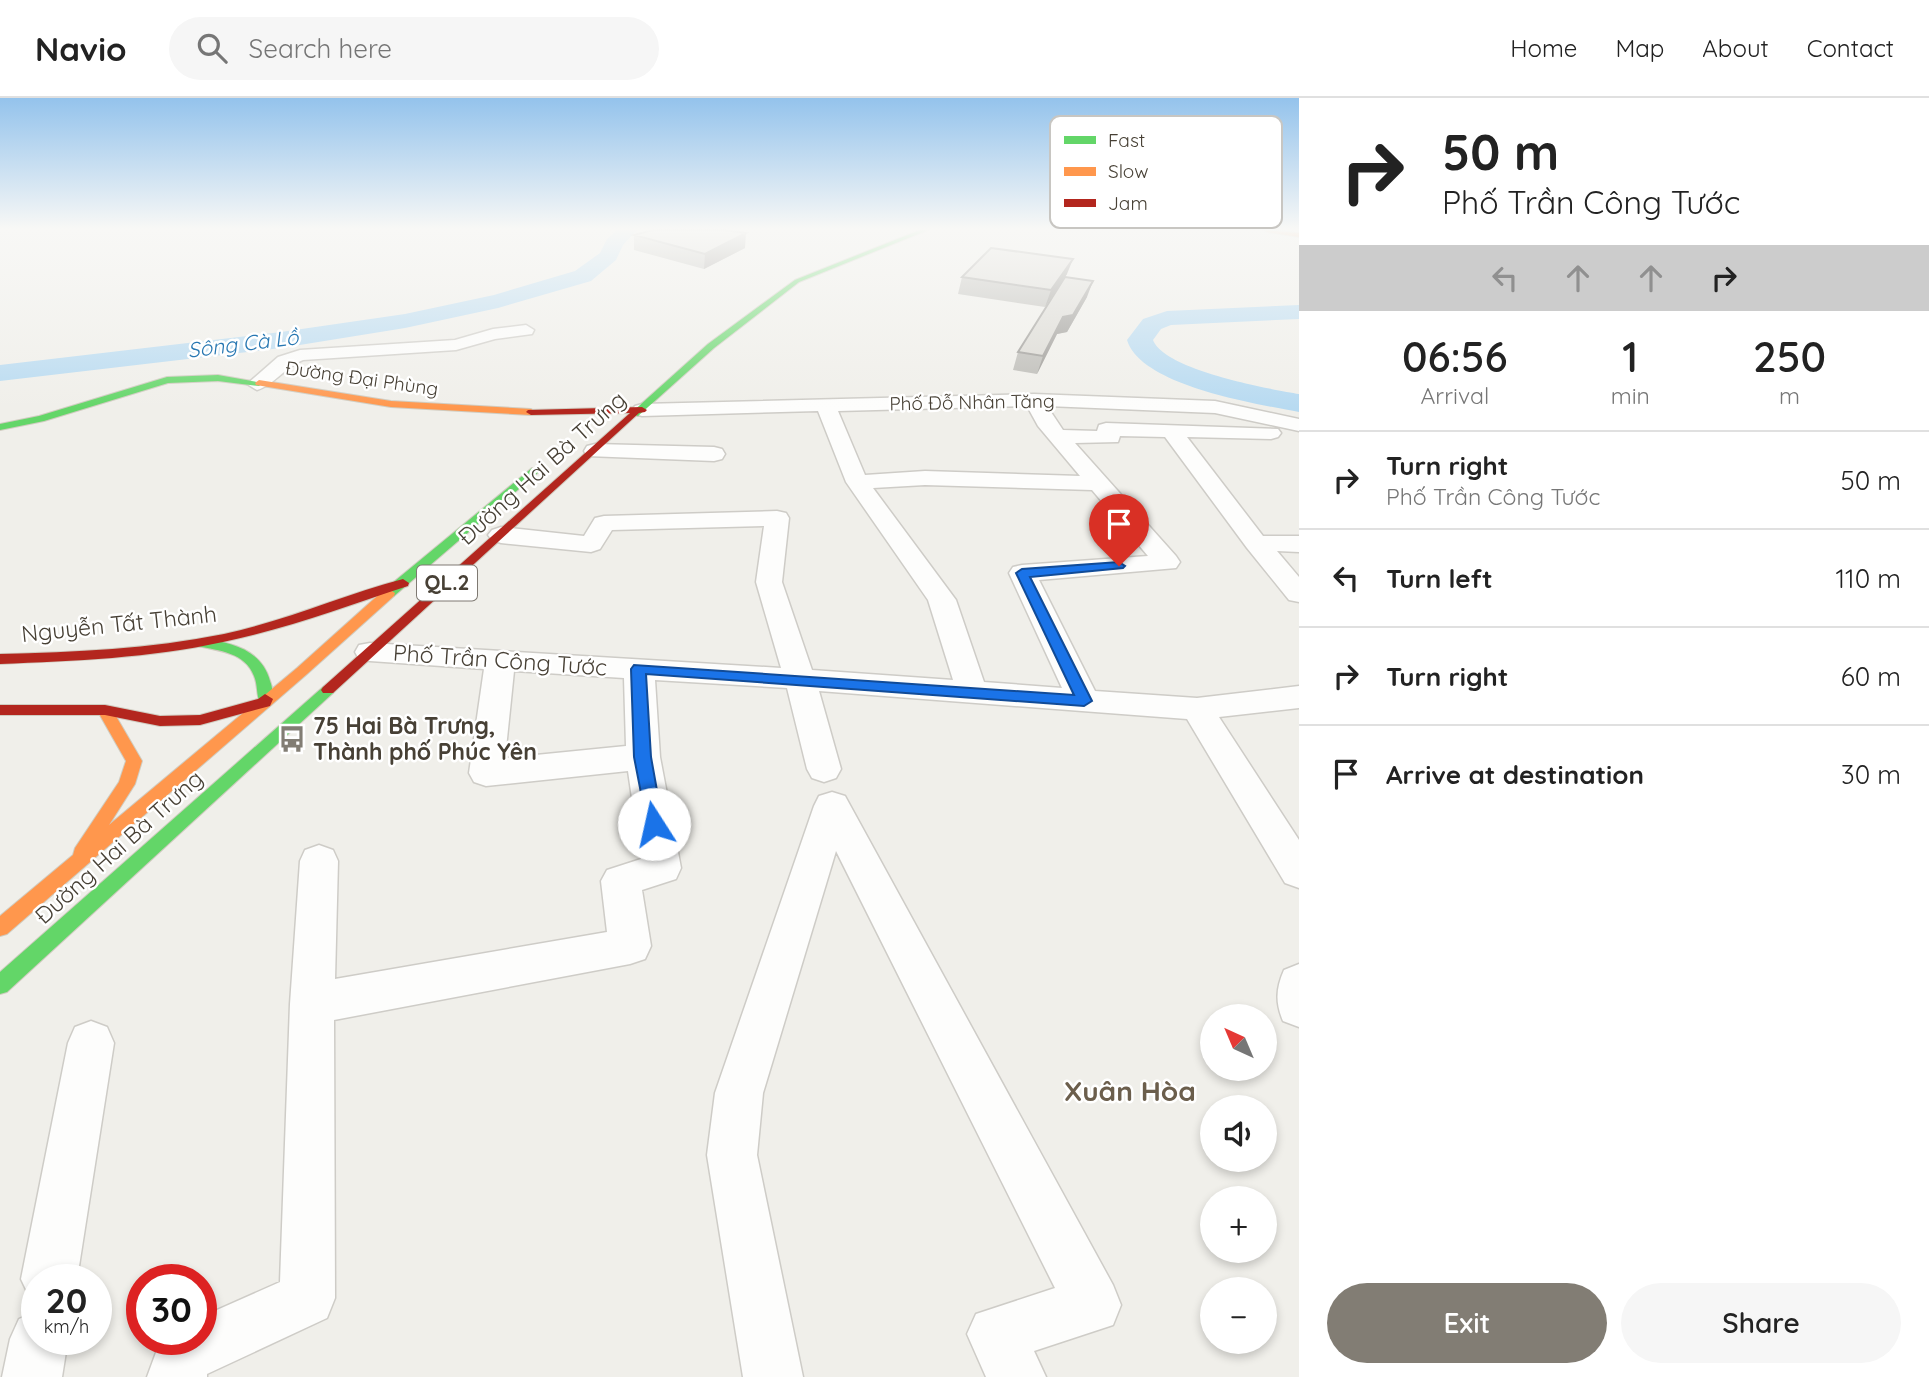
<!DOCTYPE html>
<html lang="en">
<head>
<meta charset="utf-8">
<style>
	body { margin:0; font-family:Quicksand,sans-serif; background:#f6f6f6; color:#222; height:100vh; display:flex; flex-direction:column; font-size:26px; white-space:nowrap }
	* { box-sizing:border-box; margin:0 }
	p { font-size:23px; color:#767676 }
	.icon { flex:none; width:38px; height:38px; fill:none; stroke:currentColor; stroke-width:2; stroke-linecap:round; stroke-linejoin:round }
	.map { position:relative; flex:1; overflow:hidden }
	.drawer { display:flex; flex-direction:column; background:#fff; width:630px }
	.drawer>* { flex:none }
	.top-card { background:#fff; color:#222; overflow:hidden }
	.needle { width:46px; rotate:316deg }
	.fabs { position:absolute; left:1200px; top:906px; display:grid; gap:14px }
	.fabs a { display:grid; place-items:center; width:77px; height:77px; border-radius:50%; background:#fff; box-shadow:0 4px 10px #0003; font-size:35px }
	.speed { position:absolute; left:21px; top:1166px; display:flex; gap:14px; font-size:35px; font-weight:700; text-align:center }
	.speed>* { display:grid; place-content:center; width:91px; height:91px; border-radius:50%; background:#fff; box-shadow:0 4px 10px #0003; line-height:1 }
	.speed small { font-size:18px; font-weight:400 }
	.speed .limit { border:10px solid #d22; background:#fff; color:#111 }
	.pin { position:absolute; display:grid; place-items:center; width:60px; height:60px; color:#fff; margin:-72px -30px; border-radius:50% 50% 50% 0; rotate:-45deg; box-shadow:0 0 7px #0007 }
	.pin .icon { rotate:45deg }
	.me { position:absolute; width:77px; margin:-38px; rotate:350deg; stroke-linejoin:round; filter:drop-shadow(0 0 5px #0008) }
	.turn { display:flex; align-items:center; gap:24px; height:147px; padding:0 28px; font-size:32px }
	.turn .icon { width:91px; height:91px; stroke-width:2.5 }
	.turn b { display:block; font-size:49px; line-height:60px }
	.lanes { display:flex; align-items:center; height:66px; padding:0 28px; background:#0003; justify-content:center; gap:35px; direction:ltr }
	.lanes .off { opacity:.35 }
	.eta { display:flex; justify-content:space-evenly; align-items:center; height:119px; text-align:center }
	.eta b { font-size:42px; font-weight:600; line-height:49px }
	.action { display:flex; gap:14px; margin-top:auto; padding:14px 28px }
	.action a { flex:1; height:80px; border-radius:42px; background:#827d74; color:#fff; font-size:28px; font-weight:600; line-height:80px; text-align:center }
	.action a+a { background:#f6f6f6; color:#222 }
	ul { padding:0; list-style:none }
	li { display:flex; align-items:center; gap:21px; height:98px; padding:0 28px; border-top:2px solid #e0e0e0 }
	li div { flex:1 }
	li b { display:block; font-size:26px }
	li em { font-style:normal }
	header { display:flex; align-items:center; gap:42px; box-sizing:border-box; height:98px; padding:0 35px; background:#fff; border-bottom:2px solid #e0e0e0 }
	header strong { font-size:33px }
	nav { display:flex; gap:38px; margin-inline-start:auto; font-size:24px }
	.search { width:490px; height:63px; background:#f6f6f6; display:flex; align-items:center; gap:18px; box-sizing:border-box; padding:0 24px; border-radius:38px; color:#767676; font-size:26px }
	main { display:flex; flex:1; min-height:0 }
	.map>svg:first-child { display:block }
</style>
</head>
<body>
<header>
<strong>Navio</strong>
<div class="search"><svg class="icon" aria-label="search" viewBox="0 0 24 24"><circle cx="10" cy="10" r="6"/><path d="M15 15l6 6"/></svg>Search here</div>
<nav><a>Home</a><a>Map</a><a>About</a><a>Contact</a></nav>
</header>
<main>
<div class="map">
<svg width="1299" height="1279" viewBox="0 0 1299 1279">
	<rect width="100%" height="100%" fill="#f0efea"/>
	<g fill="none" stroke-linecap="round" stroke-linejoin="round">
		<!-- river -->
		<path fill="#b7daf1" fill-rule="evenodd" d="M617 132H637L623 147 616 162 591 183 498 210 405 230 281 250 0 283V267L281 234 405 216 494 197 575 173 600 155 607 141Z
			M1299 207V221L1171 227 1161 231 1153 242C1164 272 1269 291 1299 296V314C1257 306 1141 288 1127 242L1143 221 1167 213Z"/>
		<defs>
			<path id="street" d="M526 227 534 232 532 236 495 241 456 252 303 262C285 269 274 287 257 292L247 286 278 259 300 252 455 242 493 231Z
				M1034 296 1215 303 1299 321V333L1215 315 1047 308 1063 332 1097 333 1099 327 1106 325 1278 331 1281 335 1278 339 1271 341 1187 339 1263 438H1299V454L1277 453 1299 479V504L1289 502 1247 450 1165 339 1120 338 1118 344 1075 345 1176 458 1180 464 1176 470 1039 482 1095 593 1197 600 1299 588V610L1219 619 1299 742V790L1285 785 1187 621 819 593 841 671 836 680 824 684 812 680 807 671 787 590 655 582 660 659 681 770 676 781 642 792 651 848 645 861 630 866 334 922 335 1200 327 1220 207 1276V1279H147L161 1241H201V1219L280 1184 290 906 300 763 305 752 319 747 333 752 338 763 335 881 607 834 601 783 607 772 641 761 628 673 486 688 474 684 469 675 484 571 370 563 359 561 355 554 359 547 370 545 781 570 756 484 764 428 612 432 600 451 591 454 501 445 492 442 488 437 492 432 501 429 584 438 595 420 604 418 777 413 786 415 789 420 782 484 812 572 953 582 928 502 846 384 818 313 642 318 635 316 632 312 635 308 642 306ZM1027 308 1038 328 1080 378 925 373 865 377 838 313ZM925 387 1092 392 1148 458 1022 467 1013 469 1009 475 1062 590 984 584 956 502 873 390ZM514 573 624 580 626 648 505 660Z
				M595 346 714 349 722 351 725 356 722 361 714 363 587 358 584 353 587 348Z
				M832 694 845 698 1113 1187 1121 1207 1113 1227 1034 1253 1046 1279H986L967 1236 976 1216 1055 1190 836 753 763 995 757 1057 803 1279H743L707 1057 715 995 814 708 819 698Z
				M1299 866V929L1283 923C1275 904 1276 890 1284 872Z
				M91 923 107 929 114 945 77 1181H37V1203L30 1200 21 1181 68 945 75 929Z
				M37 1213V1241H68L62 1279H2L10 1241 19 1221Z"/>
			<path id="fast" d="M920 132H928L799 184 714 250 638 318 630 316 708 246 795 182Z
				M218 277 263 285 259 288 218 283 168 285 44 323 0 332V326L39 318 167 279Z
				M532 370 541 372 394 498H384V492Z
				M203 541C231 544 262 552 270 583 273 590 273 598 270 605H260C256 596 258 587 254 578 245 554 219 553 198 548L196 545 198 542Z
				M328 587 335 592 333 595 7 894 0 896V874L323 589Z"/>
			<path id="slow" d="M1264 132 1299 135V139L1267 134Z
				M259 282 391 303 531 311 536 314 531 317 391 309 256 287 255 285Z
				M389 491 395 495 394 498 307 576 7 836 0 838V818L73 757 75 750 119 684 126 663 97 612 100 608H110L142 663 135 686 109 727 297 570 384 492Z"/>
			<path id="jam" d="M642 309 647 312 645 314 639 315 333 595H323L321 592 323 589 630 315 531 317 526 314 528 312Z
				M403 481 409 485 408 488C347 508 286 531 223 544 150 560 75 563 0 566V556C75 554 150 551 224 536 285 523 343 497 403 481Z
				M265 596 273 601 270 608 200 627 160 628 105 617H0V607H105L160 618 200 617 258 601Z"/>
		</defs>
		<!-- street casing -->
		<use href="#street" stroke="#ceccc7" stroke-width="3"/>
		<!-- fast casing -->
		<use href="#fast" stroke="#d0ccc0" stroke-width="2"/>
		<!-- slow casing -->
		<use href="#slow" stroke="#d0ccc0" stroke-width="2"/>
		<!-- jam casing -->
		<use href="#jam" stroke="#d0ccc0" stroke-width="2"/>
		<!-- street -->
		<use href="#street" fill="#fdfdfc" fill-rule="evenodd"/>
		<!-- fast -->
		<use href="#fast" fill="#63d668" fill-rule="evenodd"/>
		<!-- slow -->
		<use href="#slow" fill="#ff974d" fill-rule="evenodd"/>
		<!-- jam -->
		<use href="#jam" fill="#b3261e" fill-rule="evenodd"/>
	</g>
	<!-- wall -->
	<path fill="#bbbab5" d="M634 137 745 150 704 171 634 152Z
		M1067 176 1065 179 1087 199 1067 234 1057 236 1037 276 1013 272 1018 254 1059 189 1045 209 958 196 962 179Z"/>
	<!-- shaded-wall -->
	<path fill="#999793" d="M746 135 745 150 704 171 705 156Z
		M1073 161 1067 176 1045 209 1051 192Z
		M1093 183 1087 199 1067 234 1057 236 1037 276 1043 258 1063 219Z"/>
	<!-- building -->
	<path fill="#dad8d2" stroke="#999793" stroke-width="2" d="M653 132H724L746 135 705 156 634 137Z
		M991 150 1073 161 1051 192 962 179Z
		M1065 179 1093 183 1073 217 1063 219 1043 258 1018 254Z"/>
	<!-- sky -->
	<linearGradient id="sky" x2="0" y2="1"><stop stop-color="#94c3ec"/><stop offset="0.42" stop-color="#f8f8f6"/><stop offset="1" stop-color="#f8f8f6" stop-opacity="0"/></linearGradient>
	<rect width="1299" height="311" fill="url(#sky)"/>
	<!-- route -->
	<path fill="#1a73e8" stroke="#114b97" stroke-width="2" d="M1119 464 1125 468 1123 470 1030 479 1092 603 1084 608 646 576 651 659 663 726 661 731H648L634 659 631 571 634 567 1074 597 1016 475 1022 471Z"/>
	<!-- icons -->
	<defs>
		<symbol id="bus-bare" viewBox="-9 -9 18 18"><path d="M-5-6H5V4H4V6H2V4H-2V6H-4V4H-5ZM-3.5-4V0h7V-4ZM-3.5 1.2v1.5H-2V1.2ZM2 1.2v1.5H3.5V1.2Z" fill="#827d74" stroke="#fff" stroke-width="2.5" paint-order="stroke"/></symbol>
	</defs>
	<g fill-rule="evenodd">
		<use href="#bus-bare" x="273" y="622" width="38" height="38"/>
	</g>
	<g text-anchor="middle" stroke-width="5" stroke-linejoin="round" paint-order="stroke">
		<!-- far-street labels -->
		<g font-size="19" fill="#474035" stroke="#fff">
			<text transform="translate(362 280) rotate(8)" y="7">Đường Đại Phùng</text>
			<text transform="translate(972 304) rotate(-1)" y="7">Phố Đỗ Nhân Tăng</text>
		</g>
		<!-- far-water labels -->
		<g font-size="21" font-style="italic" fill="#2777b2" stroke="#fff">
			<text transform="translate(243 246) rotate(-7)" y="7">Sông Cà Lồ</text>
		</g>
		<!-- shield labels -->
		<rect fill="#fff" stroke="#7e7972" stroke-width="2" x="417" y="467.5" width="60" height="35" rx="5"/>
		<g font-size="21" font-weight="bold" fill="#474035">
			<text x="447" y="492">QL.2</text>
		</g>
		<!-- street labels -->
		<g font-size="23" fill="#474035" stroke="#fff">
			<text transform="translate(542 370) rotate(-42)" y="8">Đường Hai Bà Trưng</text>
			<text transform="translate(119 526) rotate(-6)" y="8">Nguyễn Tất Thành</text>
			<text transform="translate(500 562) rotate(4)" y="8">Phố Trần Công Tước</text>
			<text transform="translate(119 749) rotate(-42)" y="8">Đường Hai Bà Trưng</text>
		</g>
		<!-- poi labels -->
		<g font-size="23" font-weight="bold" fill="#474035" stroke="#fff" text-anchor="start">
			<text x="313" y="636">75 Hai Bà Trưng,<tspan x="313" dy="26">Thành phố Phúc Yên</tspan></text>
		</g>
		<!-- near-neighbourhood labels -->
		<g font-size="28" font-weight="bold" fill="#6b5e4c" stroke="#fff">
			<text x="1130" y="1003">Xuân Hòa</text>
		</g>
	</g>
	<!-- legend -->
	<rect x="1050" y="18" width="232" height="112" rx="10" fill="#fff" stroke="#c8c6c2" stroke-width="2"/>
	<rect x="1064" y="38" width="32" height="8" fill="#63d668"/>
	<rect x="1064" y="69" width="32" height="9" fill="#ff974d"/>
	<rect x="1064" y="101" width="32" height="8" fill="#b3261e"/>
	<g font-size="19" fill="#474035">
		<text x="1108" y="49">Fast</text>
		<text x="1108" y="80">Slow</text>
		<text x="1108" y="112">Jam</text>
	</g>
</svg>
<div class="fabs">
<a><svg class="needle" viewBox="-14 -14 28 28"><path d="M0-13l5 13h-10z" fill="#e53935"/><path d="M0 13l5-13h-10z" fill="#767676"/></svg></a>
<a><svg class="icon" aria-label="sound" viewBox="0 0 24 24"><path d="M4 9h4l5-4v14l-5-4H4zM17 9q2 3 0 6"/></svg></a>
<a>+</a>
<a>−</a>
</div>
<div class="speed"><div>20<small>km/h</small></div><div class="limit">30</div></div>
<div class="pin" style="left:1119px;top:468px;background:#d93025"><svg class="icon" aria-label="arrive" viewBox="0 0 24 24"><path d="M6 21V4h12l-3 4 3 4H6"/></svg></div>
<svg class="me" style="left:654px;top:726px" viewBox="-20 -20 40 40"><circle r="19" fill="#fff"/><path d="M0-13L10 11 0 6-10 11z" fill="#1a73e8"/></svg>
</div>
<section class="drawer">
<div class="top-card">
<div class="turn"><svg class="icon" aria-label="right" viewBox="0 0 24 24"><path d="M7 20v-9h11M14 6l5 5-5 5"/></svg><div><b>50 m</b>Phố Trần Công Tước</div></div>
<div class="lanes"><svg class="icon off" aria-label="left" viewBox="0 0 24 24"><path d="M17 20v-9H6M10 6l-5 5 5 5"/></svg><svg class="icon off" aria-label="ahead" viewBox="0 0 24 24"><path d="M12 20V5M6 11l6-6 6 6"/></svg><svg class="icon off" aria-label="ahead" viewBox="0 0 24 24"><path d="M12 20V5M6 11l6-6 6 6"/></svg><svg class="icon" aria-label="right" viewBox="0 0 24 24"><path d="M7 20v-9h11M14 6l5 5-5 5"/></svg></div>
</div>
<div class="eta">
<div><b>06:56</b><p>Arrival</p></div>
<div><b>1</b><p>min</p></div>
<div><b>250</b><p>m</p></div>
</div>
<ul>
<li><svg class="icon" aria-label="right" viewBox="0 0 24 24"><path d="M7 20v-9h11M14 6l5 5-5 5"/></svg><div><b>Turn right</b><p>Phố Trần Công Tước</p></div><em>50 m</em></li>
<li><svg class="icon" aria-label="left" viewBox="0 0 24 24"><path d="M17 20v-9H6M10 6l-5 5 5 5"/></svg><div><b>Turn left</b></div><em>110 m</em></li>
<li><svg class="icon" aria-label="right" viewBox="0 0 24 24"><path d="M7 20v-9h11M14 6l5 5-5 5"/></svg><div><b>Turn right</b></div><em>60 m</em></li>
<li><svg class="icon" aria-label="arrive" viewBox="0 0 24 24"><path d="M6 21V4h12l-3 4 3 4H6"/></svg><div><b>Arrive at destination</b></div><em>30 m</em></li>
</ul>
<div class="action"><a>Exit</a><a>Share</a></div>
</section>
</main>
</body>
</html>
